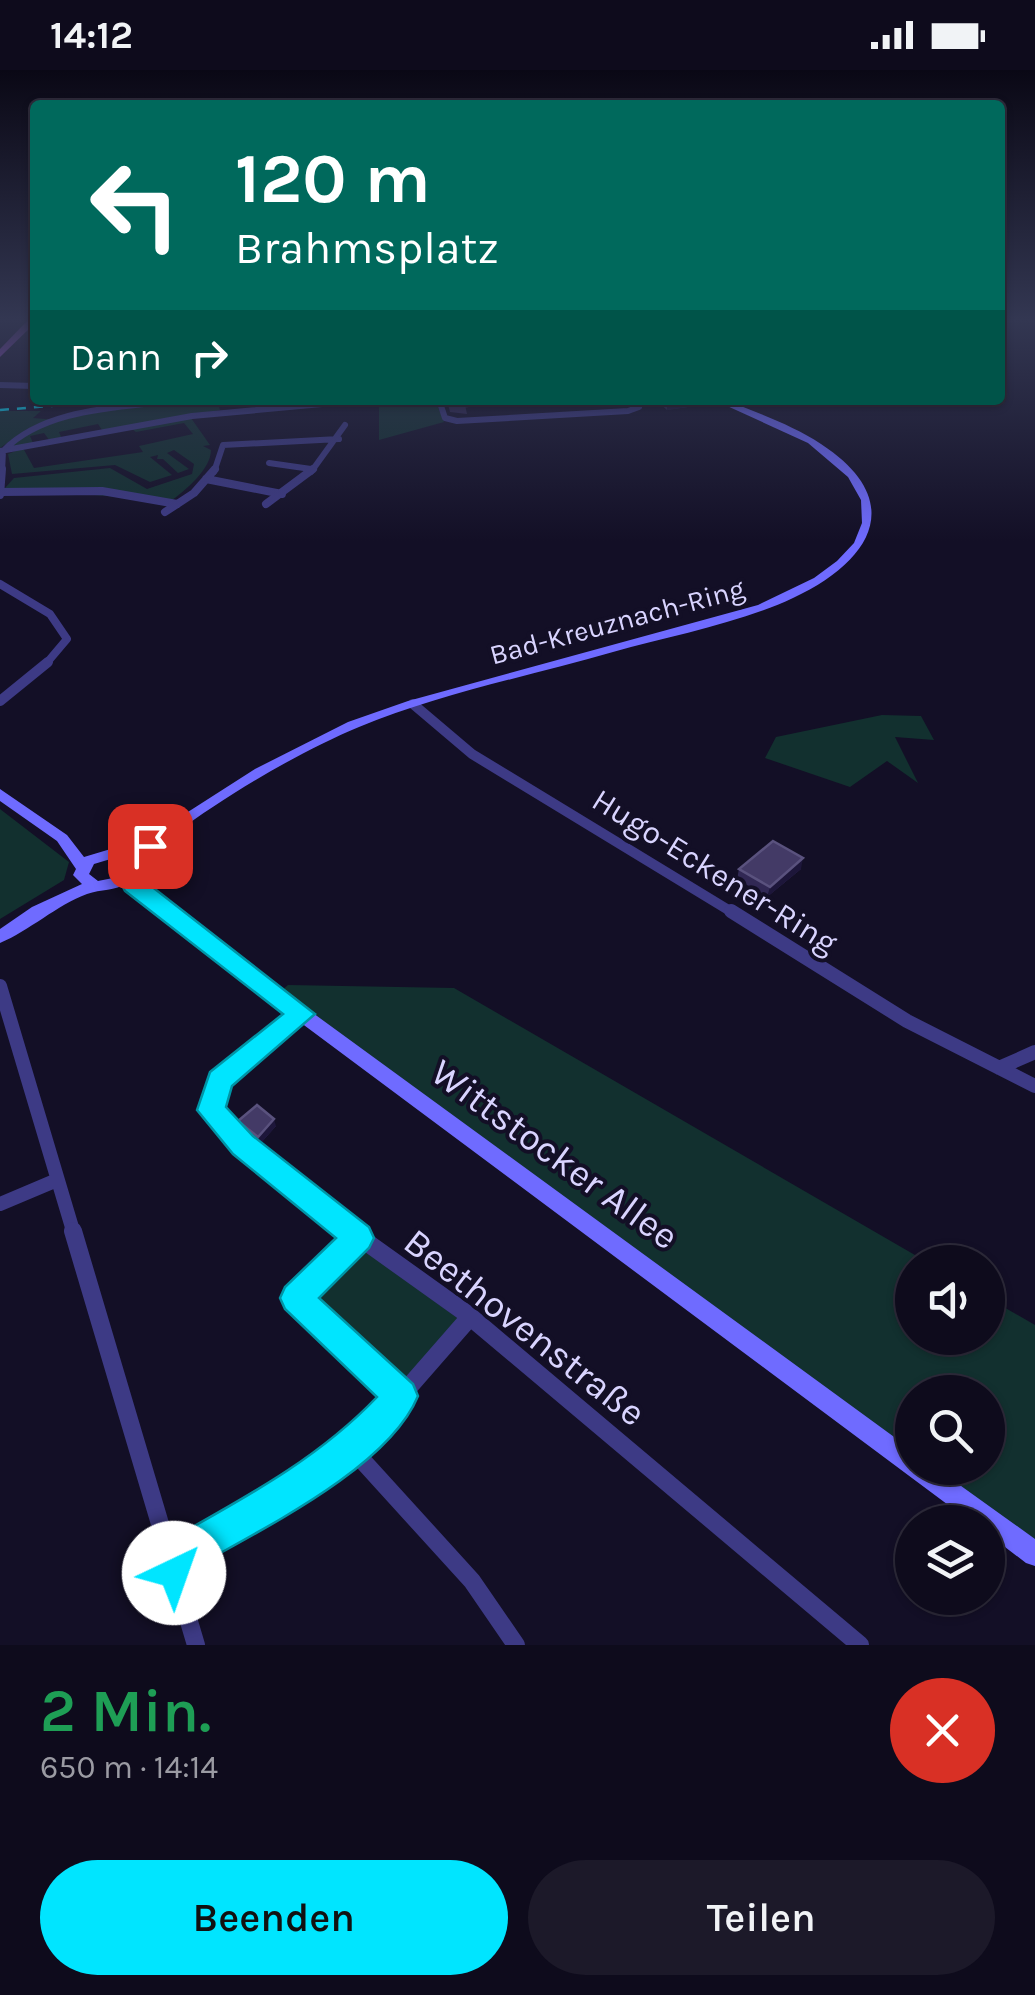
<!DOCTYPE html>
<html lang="de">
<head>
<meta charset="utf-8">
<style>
	body { margin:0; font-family:Karla,sans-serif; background:#1c1929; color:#f1f3f6; height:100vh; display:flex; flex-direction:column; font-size:38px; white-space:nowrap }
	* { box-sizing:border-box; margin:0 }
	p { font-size:32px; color:#9b9ba3 }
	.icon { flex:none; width:55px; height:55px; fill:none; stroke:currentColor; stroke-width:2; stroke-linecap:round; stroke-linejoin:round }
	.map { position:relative; height:1575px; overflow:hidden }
	.drawer { display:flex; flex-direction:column; background:#0e0b1c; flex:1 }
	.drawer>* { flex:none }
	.hud { position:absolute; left:30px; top:30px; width:975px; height:305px; border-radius:10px; box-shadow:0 2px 8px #0004,0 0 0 2px #2e2b3b; background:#00695c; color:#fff; overflow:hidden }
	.fabs { position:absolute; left:895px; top:1175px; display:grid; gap:20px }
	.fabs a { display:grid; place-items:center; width:110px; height:110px; border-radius:50%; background:#0e0b1c; box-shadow:0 2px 8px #0004,0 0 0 2px #2e2b3b; font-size:50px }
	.pin { position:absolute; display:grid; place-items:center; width:85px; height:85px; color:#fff; margin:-42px; border-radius:20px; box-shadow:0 5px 15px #0006 }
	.me { position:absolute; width:110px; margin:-55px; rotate:42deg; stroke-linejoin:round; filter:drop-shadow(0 0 8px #0008) }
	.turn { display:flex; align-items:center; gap:35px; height:210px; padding:0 40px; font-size:45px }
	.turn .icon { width:130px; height:130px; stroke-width:2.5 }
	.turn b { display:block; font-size:70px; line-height:85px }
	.then { display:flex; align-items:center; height:95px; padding:0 40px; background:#0003; gap:20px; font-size:38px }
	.round { display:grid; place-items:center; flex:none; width:105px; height:105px; border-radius:52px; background:#1c1929 }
	.head { display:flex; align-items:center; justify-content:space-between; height:170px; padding:0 40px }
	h1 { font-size:60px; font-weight:600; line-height:75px; color:#1e9e55 }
	.cta { display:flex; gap:20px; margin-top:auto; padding:20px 40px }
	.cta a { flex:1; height:115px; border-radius:60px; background:#00e5ff; color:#111; font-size:40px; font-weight:600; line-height:115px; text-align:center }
	.cta a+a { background:#1c1929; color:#f1f3f6 }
	.status { display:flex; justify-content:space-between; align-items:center; height:70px; padding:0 50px; background:#0e0b1c; direction:ltr }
	.status svg { height:28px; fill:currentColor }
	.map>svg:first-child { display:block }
</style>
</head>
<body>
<div class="status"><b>14:12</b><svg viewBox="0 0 49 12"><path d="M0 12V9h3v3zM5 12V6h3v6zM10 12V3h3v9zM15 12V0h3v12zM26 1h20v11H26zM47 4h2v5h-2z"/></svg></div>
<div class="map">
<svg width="1035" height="1575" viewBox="0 0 1035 1575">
	<rect width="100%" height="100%" fill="#130f26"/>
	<!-- green -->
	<path fill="#12302f" d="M185 330H249L218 334 220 340 102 360 98 354 59 362 62 369 50 371 44 363 30 366 33 373 12 377C32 344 146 336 185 330Z
		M379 330H435L444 352 379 370Z
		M0 341H41L33 348 56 350 27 359 0 378Z
		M191 348 210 375 203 376 211 380C211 399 186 420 171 431L5 418 14 408 110 398 147 419 192 404 194 394 174 380 167 383 189 399 178 403 163 389H157L158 385 150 387 172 405 150 412 115 395 12 404 8 384 23 378 34 398 143 382 139 376 193 364 184 353 136 362 132 359Z
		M882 645 921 646 934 670 895 667 918 713 887 691 850 717 765 688 776 667Z
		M0 739 69 792 64 810 0 849Z
		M288 915 454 918 927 1192H912V1268H988V1228L1035 1255V1476L928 1398H988V1322H912V1386L280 922Z
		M362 1179 459 1249 402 1314 317 1239V1221Z"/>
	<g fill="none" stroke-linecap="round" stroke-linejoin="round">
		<!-- minor-far4 -->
		<path stroke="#3d3a85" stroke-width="6" d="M0 315 35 316
			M439 330 445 348 457 351 628 341 639 337 634 330
			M0 381 192 346 366 330
			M3 381C46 337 122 338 179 330
			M269 393 311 399
			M2 402 3 381
			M214 402 223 375 339 369
			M311 402 345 355"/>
		<!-- minor-far3 -->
		<path stroke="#3d3a85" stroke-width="8" d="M206 409 282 424
			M1 422 102 421 177 434
			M0 425 2 399
			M266 434 313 399
			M165 442 194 423 215 399
			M0 514 50 544 67 569 45 595"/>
		<!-- minor-far2 -->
		<path stroke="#3d3a85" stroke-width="10" d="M0 631 48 592
			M413 634 472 684 735 844"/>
		<!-- minor-far1 -->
		<path stroke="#3d3a85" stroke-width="14" d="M731 841 907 951 1035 1016
			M0 916 74 1164
			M301 944 220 1010 211 1040 222 1057 354 1164
			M999 998 1035 982
			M0 1134 57 1110"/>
		<!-- minor -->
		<path stroke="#3d3a85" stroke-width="18" d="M73 1161 196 1575
			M351 1161 467 1244 860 1575
			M359 1168 297 1228 401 1326 470 1247
			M352 1379 472 1511 516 1575
			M171 1490 306 1412 352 1379 401 1326"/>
		<!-- secondary -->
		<path fill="#6f6bff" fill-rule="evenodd" d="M714 330H725C758 343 792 355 821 374 908 431 872 491 793 528 740 553 670 566 613 582 529 606 439 624 359 657 301 681 226 725 176 763 162 773 149 786 136 797V803L160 830 195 857 912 1380V1398H936L1035 1469V1496L1026 1493 988 1464V1452H971L183 865 148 838 127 813C115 821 101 819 87 824 57 835 29 861 0 873V859L32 837 82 814 73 805 76 799 57 771 0 731V719L67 765 84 787 114 778 132 784 166 756 255 699 348 652 408 631 758 535 814 508 837 491 854 473 862 453 861 430 848 407 808 373ZM114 788 120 791V802L113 808 98 811 89 804 94 794Z"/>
		<!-- primary -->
		<path fill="#c25bff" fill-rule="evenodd" d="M28 250H35V253L0 287V279Z"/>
		<!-- rail -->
		<path stroke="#00e5ff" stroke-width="2.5" stroke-dasharray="9 8" stroke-linecap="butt" d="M0 340 124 330"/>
	</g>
	<!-- wall -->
	<path fill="#312854" d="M447 330H464L467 344 450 342Z
		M477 330H491V332L478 333Z
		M570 330H612V333L602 335H572Z
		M656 330H696L695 336 667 340Z
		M739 799H801L767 827 737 809Z
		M238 1051 276 1056 260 1074 240 1058Z"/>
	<!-- shaded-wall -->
	<path fill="#1d163a" d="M602 330H612V333L602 335Z
		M684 330H696L695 336 667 340V332Z
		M803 788 801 799 767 827 770 817Z
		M274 1049 276 1056 260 1074 258 1067Z"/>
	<!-- building -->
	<path fill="#433a66" stroke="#5a527e" stroke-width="2.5" d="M449 330H464L466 336 450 335Z
		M773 771 803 788 770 817 739 799Z
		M257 1035 274 1049 258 1067 238 1051Z"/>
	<!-- sky -->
	<linearGradient id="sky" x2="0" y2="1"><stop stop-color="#0a0815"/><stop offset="0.53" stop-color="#333752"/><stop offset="1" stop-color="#333752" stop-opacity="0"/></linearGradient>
	<rect width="1035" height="471" fill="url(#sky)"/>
	<!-- route -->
	<path fill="#00e5ff" stroke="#0095a6" stroke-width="2.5" d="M150 769 162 776 142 796V809L315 944 232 1016 226 1037 253 1066 369 1157 374 1168 369 1178 319 1228 413 1314 418 1326C388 1399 259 1460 192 1499L188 1516 174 1522 161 1516C155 1501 151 1492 157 1477 236 1432 314 1393 377 1327L285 1239 280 1228 285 1217 336 1168 233 1084 197 1040 210 1002 283 944 125 821 116 804 123 787Z"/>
	<g text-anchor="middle" stroke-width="8" stroke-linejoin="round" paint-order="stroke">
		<!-- far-street labels -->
		<g font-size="28" fill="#d9d4ff" stroke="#130f26">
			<text transform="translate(617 551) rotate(-15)" y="10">Bad-Kreuznach-Ring</text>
		</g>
		<!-- street labels -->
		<g font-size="32" fill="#d9d4ff" stroke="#130f26">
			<text transform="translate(715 801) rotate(32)" y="11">Hugo-Eckener-Ring</text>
		</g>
		<!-- near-street labels -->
		<g font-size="38" fill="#d9d4ff" stroke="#130f26">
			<text transform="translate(555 1084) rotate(36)" y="13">Wittstocker Allee</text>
			<text transform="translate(525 1257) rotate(38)" y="13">Beethovenstraße</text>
		</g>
	</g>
</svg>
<div class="fabs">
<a><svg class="icon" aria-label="sound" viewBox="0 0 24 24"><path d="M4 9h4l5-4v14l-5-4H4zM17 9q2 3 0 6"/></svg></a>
<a><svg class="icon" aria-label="search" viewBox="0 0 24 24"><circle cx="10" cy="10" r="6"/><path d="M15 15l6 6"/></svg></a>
<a><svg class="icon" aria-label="layers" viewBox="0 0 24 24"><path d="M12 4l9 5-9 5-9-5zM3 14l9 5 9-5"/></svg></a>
</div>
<div class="pin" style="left:150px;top:776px;background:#d93025"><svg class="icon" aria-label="arrive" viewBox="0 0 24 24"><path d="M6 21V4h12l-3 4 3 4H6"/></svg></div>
<svg class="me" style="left:174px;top:1503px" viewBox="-20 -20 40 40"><circle r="19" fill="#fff"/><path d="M0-13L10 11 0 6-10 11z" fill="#00e5ff"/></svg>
<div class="hud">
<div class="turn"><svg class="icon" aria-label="left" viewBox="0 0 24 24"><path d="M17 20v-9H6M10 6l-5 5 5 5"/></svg><div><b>120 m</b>Brahmsplatz</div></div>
<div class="then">Dann<svg class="icon" aria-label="right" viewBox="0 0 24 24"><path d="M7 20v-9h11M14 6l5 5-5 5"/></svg></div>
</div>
</div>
<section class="drawer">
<div class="head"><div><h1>2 Min.</h1><p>650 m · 14:14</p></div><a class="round" style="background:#d93025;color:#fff"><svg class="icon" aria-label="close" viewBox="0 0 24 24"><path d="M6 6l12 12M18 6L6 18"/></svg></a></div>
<div class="cta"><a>Beenden</a><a>Teilen</a></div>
</section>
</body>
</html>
